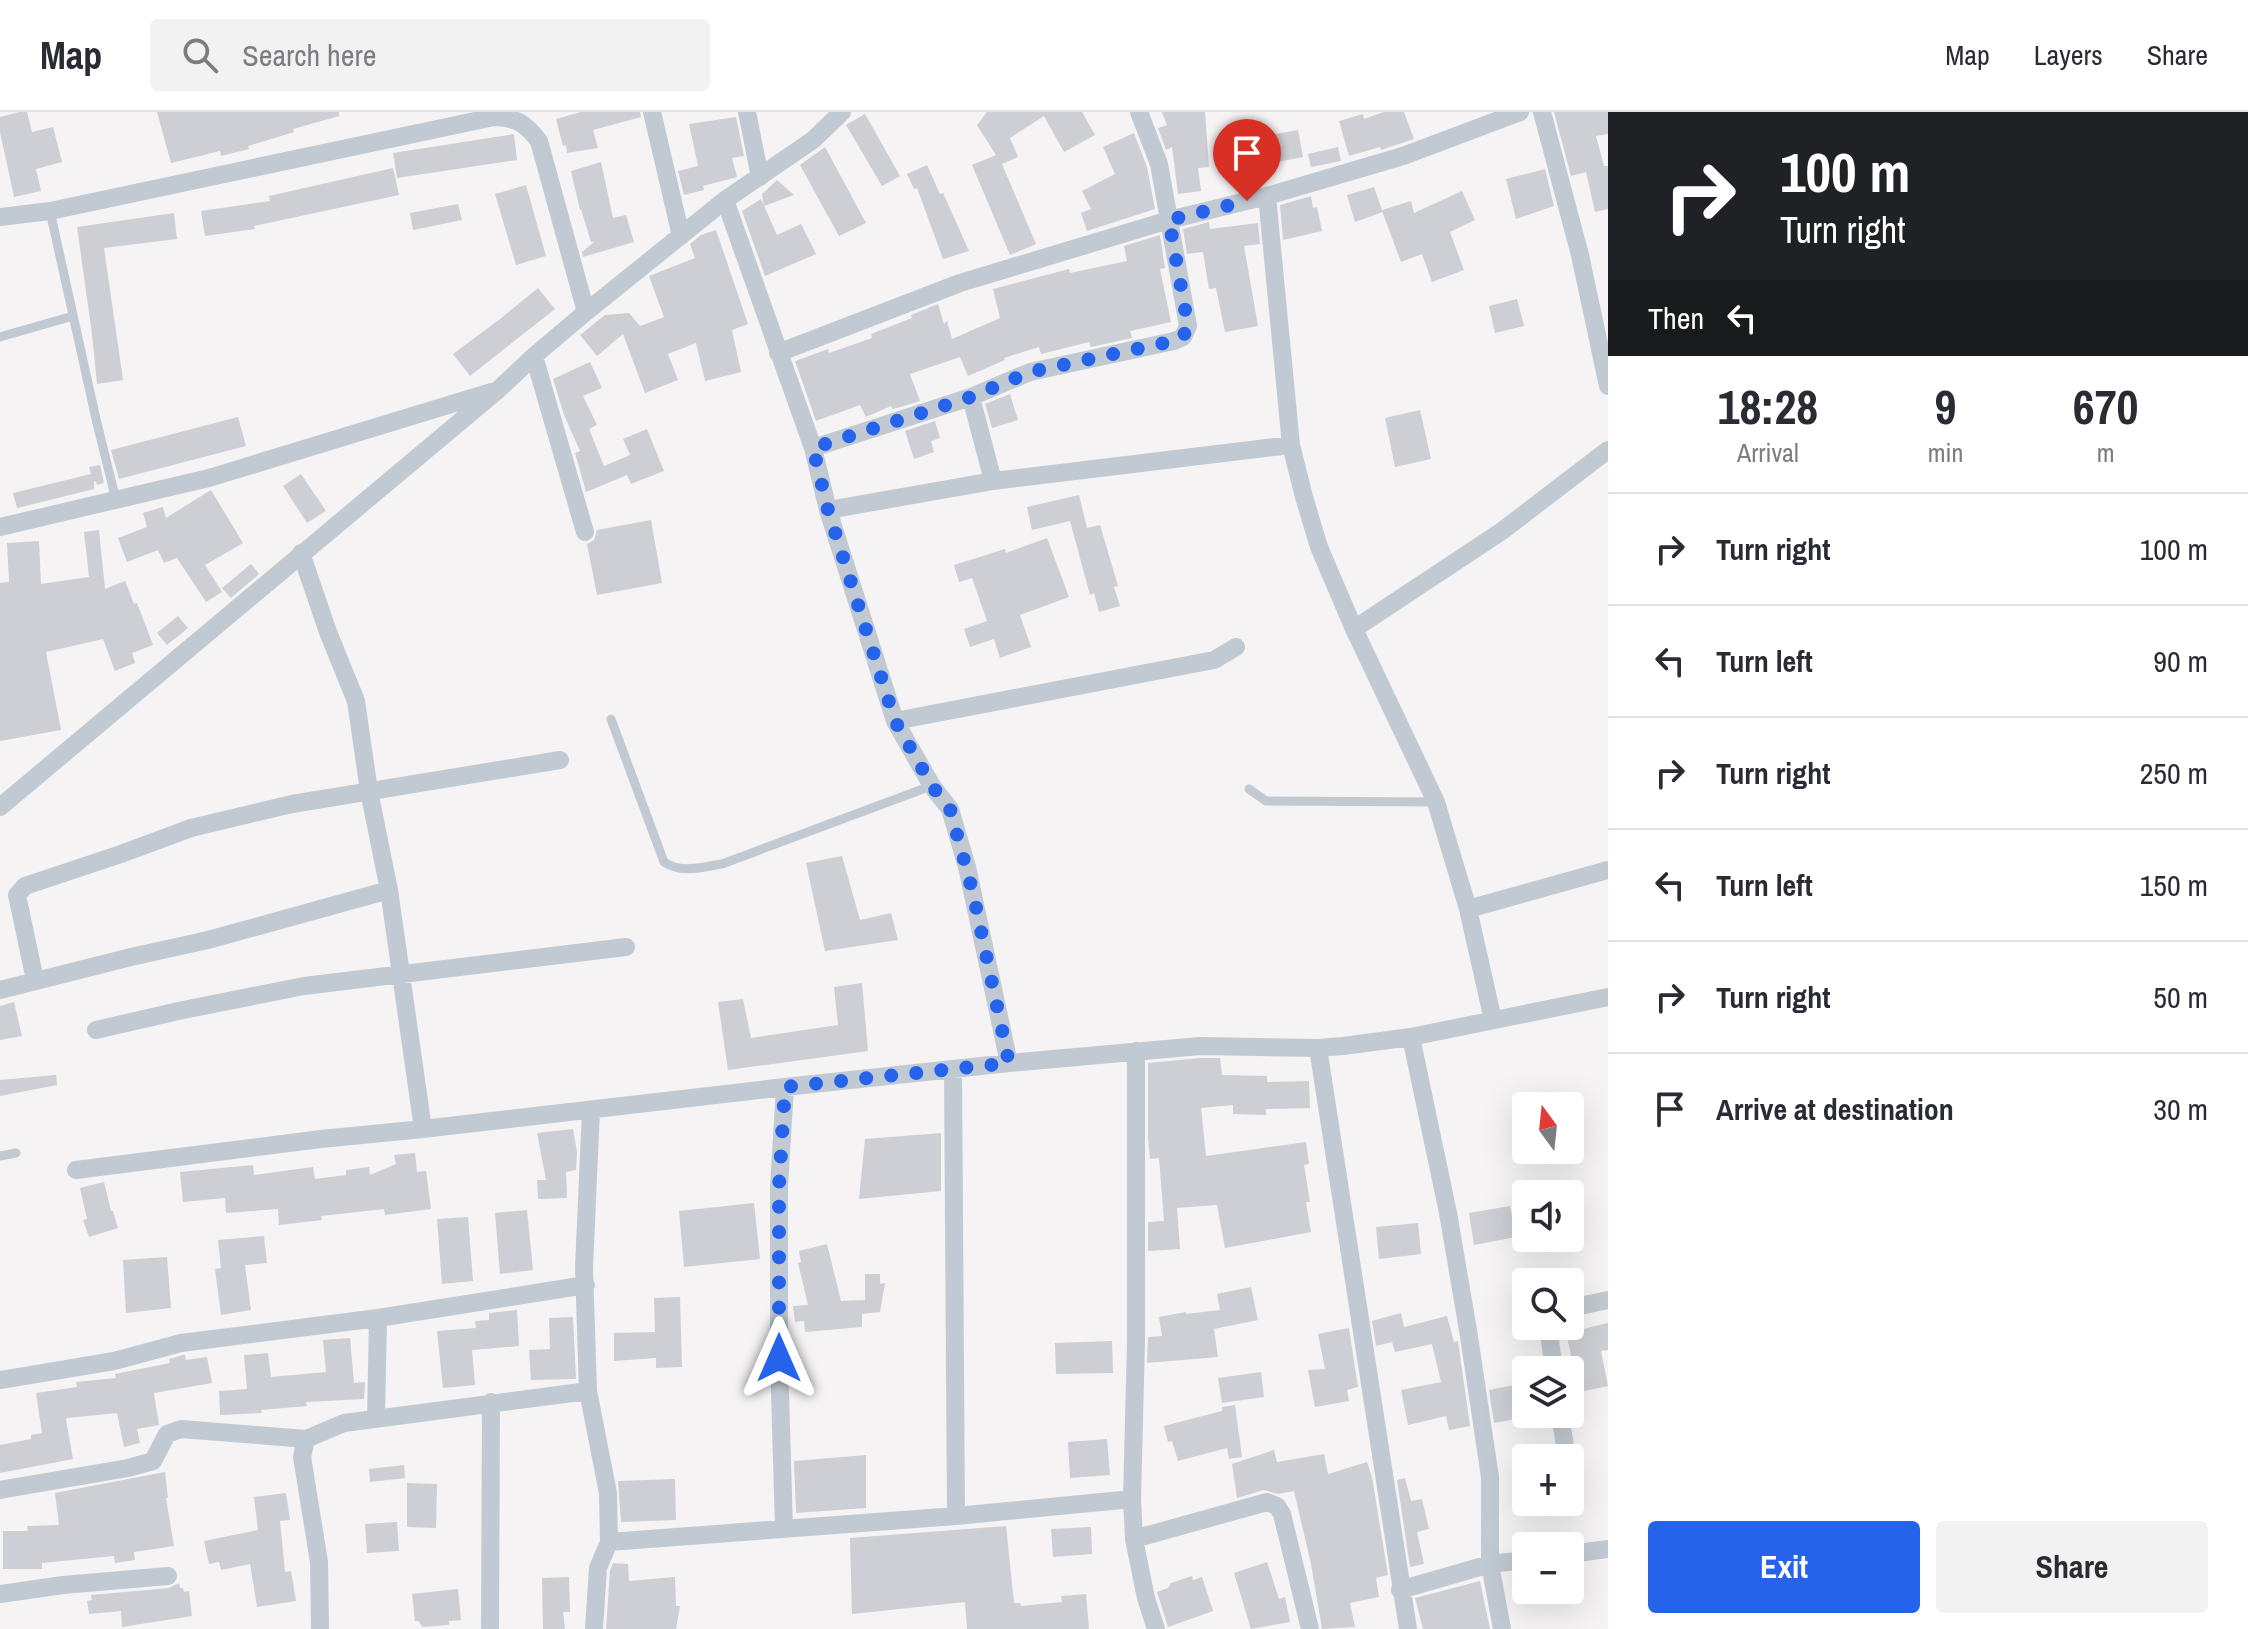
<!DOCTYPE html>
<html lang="en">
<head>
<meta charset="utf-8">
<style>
	body { margin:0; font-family:"Archivo Narrow",sans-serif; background:#f2f2f3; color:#2b2b33; height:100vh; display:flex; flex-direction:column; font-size:30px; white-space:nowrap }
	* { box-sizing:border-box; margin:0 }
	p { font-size:26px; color:#7c7c81 }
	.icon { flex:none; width:44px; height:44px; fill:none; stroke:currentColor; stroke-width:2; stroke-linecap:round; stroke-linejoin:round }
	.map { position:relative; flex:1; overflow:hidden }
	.details { display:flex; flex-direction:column; background:#fff; width:640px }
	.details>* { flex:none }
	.guide { background:#202124; color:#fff; overflow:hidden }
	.needle { width:52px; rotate:345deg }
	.tools { position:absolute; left:1512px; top:980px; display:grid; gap:16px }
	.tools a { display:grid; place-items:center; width:72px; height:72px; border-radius:8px; background:#fff; box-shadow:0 8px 32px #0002; font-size:40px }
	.pin { position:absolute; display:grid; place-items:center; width:68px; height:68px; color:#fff; margin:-82px -34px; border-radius:50% 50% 50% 0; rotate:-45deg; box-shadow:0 0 8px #0007 }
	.pin .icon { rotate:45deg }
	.me { position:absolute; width:88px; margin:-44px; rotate:0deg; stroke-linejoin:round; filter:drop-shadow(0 0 6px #0008) }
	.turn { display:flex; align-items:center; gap:28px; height:168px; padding:0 40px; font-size:36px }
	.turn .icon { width:104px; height:104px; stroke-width:2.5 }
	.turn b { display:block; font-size:56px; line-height:68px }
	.then { display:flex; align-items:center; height:76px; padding:0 40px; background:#0003; gap:16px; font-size:30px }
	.eta { display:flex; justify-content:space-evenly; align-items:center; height:136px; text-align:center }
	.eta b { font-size:48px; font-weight:800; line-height:56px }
	.cta { display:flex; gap:16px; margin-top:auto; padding:16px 40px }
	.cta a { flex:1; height:92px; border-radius:8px; background:#2563eb; color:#fff; font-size:32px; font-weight:800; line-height:92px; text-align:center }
	.cta a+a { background:#f2f2f3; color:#2b2b33 }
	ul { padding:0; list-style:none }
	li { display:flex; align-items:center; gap:24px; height:112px; padding:0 40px; border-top:2px solid #e1e1e2 }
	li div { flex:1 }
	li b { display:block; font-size:30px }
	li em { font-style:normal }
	header { display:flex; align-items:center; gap:48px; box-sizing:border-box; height:112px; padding:0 40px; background:#fff; border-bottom:2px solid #e1e1e2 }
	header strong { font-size:38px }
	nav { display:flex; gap:44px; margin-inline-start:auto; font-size:28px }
	.search { width:560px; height:72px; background:#f2f2f3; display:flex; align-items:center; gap:20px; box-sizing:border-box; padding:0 28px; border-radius:8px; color:#7c7c81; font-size:30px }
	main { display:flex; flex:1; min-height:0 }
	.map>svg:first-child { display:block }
</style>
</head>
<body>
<header>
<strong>Map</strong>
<div class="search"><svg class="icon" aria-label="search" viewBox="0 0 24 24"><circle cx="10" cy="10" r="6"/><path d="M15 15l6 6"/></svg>Search here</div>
<nav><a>Map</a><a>Layers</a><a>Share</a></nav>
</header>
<main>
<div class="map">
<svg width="1608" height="1517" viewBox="0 0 1608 1517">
	<rect width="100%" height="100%" fill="#f5f3f3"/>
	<!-- building -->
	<path fill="#cdcfd5" d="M20 0H27L32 20 53 15 62 50 36 57 41 79 14 85 0 20V5Z
		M157 0H339V4L293 17 294 20 248 34 249 37 221 44 220 39 171 51Z
		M581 0H640L641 5 593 18 598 36 567 41 566 33 563 34 556 7Z
		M987 0H1082L1095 23 1064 40 1044 4 1010 26 1018 45 1002 52 1036 132 1010 143 972 53 996 43 977 13Z
		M1162 0H1205L1209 55 1198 56 1201 79 1178 82 1172 35 1166 38 1158 16 1167 13Z
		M1384 0H1404L1414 27 1381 38 1380 35 1349 44 1339 9 1363 2 1364 7Z
		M1554 0H1608V22L1596 24 1604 54H1608V97L1595 100 1586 60 1571 64Z
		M865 2 900 64 882 74 846 13Z
		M736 5 744 44 732 46 737 65 703 74 704 78 684 83 678 59 698 54 689 12Z
		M1298 18 1303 45 1268 52 1241 53V28Z
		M1134 21 1147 55 1155 97 1087 119 1081 101 1091 97 1082 79 1115 62 1103 35Z
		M514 22 517 48 397 66 393 41Z
		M825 35 866 111 839 124 800 53Z
		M1338 35 1341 49 1311 55 1308 42Z
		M601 50 613 106 626 103 634 130 583 145 582 140 594 130H591L581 97 580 98 571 59Z
		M927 53 940 82 943 81 969 139 943 147 917 76 914 77 907 62Z
		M393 56 399 83 254 114 255 117 205 124 201 99 270 89 269 84Z
		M1545 57 1554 94 1516 107 1506 67Z
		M777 68 794 83 764 94 762 82Z
		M526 73 546 144 516 153 495 82Z
		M1374 75 1382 98 1411 89 1414 101 1462 79 1475 108 1450 120 1464 158 1432 170 1422 142 1401 150 1382 99 1383 100 1355 110 1347 83Z
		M1311 84 1313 96 1317 95 1322 119 1283 128 1280 93Z
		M761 87 777 123 801 112 816 142 765 164 742 99Z
		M458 92 462 108 413 118 410 101Z
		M174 101 177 127 104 136 123 268 97 272 92 222 77 115Z
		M1209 110 1210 117 1258 111 1260 132 1244 134 1258 214 1225 220 1216 176 1209 177 1203 140 1187 142 1183 117Z
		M716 118 748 212 732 218 741 260 705 269 696 231 668 242 678 268 645 281 623 222 597 244 580 223 605 203 629 201 640 214 664 205 649 164 695 146 690 132 701 123Z
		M1160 123 1165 156 1160 157 1171 210 1130 219 1132 226 1091 235 1089 230 1041 242 1039 235 1004 246 1005 248 968 264 960 245 910 262 920 289 897 296 892 297 891 294 866 305 860 293 816 309 795 249 828 237 829 241 872 226 871 222 912 206 911 203 938 192 944 212 947 209 952 227 1000 206 993 177 1069 157 1070 161 1127 149 1124 134Z
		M538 176 555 197 470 264 453 242 500 207Z
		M1517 187 1524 214 1495 221 1489 194Z
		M590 250 602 276 583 284 597 313 589 317 604 354 630 343 623 327 647 317 664 359 631 372 627 363 586 380 575 341 580 339 564 303 553 267Z
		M1010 282 1018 308 992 316 985 292Z
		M1420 298 1431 347 1395 355 1385 306Z
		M238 305 246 334 119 367 111 338Z
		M935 309 940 326 931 329 934 340 914 347 905 319Z
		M100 353 104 371 97 373 96 369 94 370V377L17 396 13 381 91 362 89 355Z
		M301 362 326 399 307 411 283 374Z
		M211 378 243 431 205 453 222 480 206 490 177 446 164 451 158 438 127 450 118 426 147 415 143 401 163 395 166 406Z
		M1079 383 1087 416 1100 413 1118 474 1114 475 1120 494 1099 500 1094 481 1090 483 1070 409 1032 418 1027 395Z
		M651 408 662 471 597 483 587 432 594 428 597 418Z
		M99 418 105 477 125 469 134 492 137 491 153 533 132 541 135 551 115 559 103 527 46 540 61 618 0 629V471L9 470 7 431 39 429 41 472 89 465 84 420Z
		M1047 426 1069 485 1020 503 1031 535 1000 546 994 527 970 535 964 517 987 509 972 466 959 470 954 453 1005 437 1006 441Z
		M251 452 259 462 231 486 222 476Z
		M178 504 188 516 167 533 157 521Z
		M842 744 860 808 891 801 898 828 825 839 806 751Z
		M862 871 868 939 728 958 718 890 743 887 751 926 838 913 834 875Z
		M14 890 22 924 0 928V894Z
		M1200 946H1220L1222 963 1267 964V970L1309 969 1310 996 1266 997V1003L1233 1002V993L1201 996 1206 1044 1306 1030 1309 1052 1304 1053 1310 1090H1306L1311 1120 1225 1136 1217 1093 1177 1096 1180 1137 1148 1139V1110L1164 1109 1159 1046 1150 1047 1148 1026V951Z
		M56 963 57 973 0 984V968Z
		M573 1017 577 1040 576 1058 566 1060 567 1086 538 1087 537 1068H546L537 1021Z
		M941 1021V1079L859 1087 865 1027Z
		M415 1041 417 1060 426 1059 431 1097 385 1103 384 1097 321 1104 322 1108 279 1113 278 1097 226 1101 225 1086 183 1090 180 1060 253 1053 254 1063 313 1055 315 1067 346 1063V1058L369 1055 370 1063 396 1052 394 1043Z
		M104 1070 111 1099H113L118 1116 89 1125 83 1108 87 1107 80 1076Z
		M754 1091 760 1147 684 1155 679 1099Z
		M1510 1094 1516 1125 1474 1133 1469 1101Z
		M527 1098 533 1158 500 1162 495 1101Z
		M468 1105 473 1169 442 1172 437 1107Z
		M1418 1111 1421 1142 1379 1147 1376 1115Z
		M264 1124 267 1151 245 1153 251 1198 221 1203 215 1157 221 1156 218 1128Z
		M827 1132 841 1189 865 1188V1162H880V1172L885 1171 880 1200 862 1202V1215L805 1220 804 1209 795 1210 793 1194 808 1193 798 1151 801 1150 799 1139Z
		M167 1145 171 1196 126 1201 123 1148Z
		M1251 1175 1258 1208 1214 1217 1218 1245 1147 1251 1148 1225 1162 1224 1159 1205 1186 1200V1202L1220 1198 1217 1182Z
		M680 1185 682 1255 656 1256V1246L614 1249V1221L655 1220 654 1186Z
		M517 1198 519 1234 472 1238 475 1273 443 1276 437 1219 476 1216 475 1209 489 1208V1201Z
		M1401 1201 1404 1215 1447 1204 1454 1230 1458 1229 1470 1314 1449 1318 1446 1304 1408 1313 1401 1278 1441 1270 1432 1232 1395 1240 1392 1230 1376 1234 1372 1209Z
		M573 1205 576 1267 531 1268 529 1238 550 1237 549 1206Z
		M1608 1211V1238L1601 1239 1608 1274 1579 1280 1566 1221Z
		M1349 1216 1358 1275 1347 1278 1349 1289 1315 1295 1308 1258 1325 1257 1318 1222Z
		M350 1226 354 1271 365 1270 364 1287 306 1290 307 1294 261 1298 262 1301 220 1303 219 1279 247 1277 244 1243 268 1241 271 1265 326 1260 323 1228Z
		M1112 1229 1113 1261 1056 1262 1055 1231Z
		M183 1243H185L186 1248 207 1245 212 1271 154 1281 159 1313 137 1317 140 1331 124 1335 117 1301 67 1306 66 1308 73 1347 0 1361V1333L31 1327V1323L42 1321 36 1281 77 1275 76 1270 116 1266 115 1262 170 1251 169 1247Z
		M1261 1260 1264 1285 1222 1291 1218 1266Z
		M1519 1272 1526 1305 1494 1311 1489 1278Z
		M1235 1293 1242 1345 1229 1347 1227 1336 1178 1349 1172 1329 1168 1330 1164 1314 1222 1299V1295Z
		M1107 1327 1110 1363 1070 1366 1068 1330Z
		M1274 1338 1277 1350 1324 1342 1328 1362 1367 1350 1372 1365 1388 1463 1376 1466 1379 1485 1350 1491 1355 1515 1322 1517 1311 1452 1294 1379 1278 1382 1264 1378 1237 1386 1232 1352Z
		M866 1343V1396L796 1401 794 1349Z
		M404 1353 405 1366 370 1370 369 1357Z
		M165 1360 168 1386H166L174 1434 134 1440 135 1448 115 1451 114 1444 42 1451V1457H3V1419H28L27 1414 59 1413 55 1381Z
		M1405 1366 1411 1389 1422 1387 1429 1417 1417 1420 1424 1452 1410 1455 1397 1368Z
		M675 1367 676 1408 621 1410 618 1369Z
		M407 1371 437 1372 436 1416 407 1415Z
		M286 1381 290 1408 280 1409 285 1460 291 1459 296 1489 257 1495 250 1452 221 1458 219 1450 209 1452 204 1429 258 1418 254 1385Z
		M397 1410 399 1439 367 1441 365 1412Z
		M1006 1414 1014 1491H1020L1021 1494 1062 1490 1061 1484 1086 1482 1089 1517H967L965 1490 852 1502 850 1426Z
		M1091 1415 1092 1442 1053 1445 1051 1417Z
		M1267 1450 1279 1487 1285 1485 1290 1510 1251 1517 1234 1461Z
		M613 1451 628 1452 629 1469 675 1465 676 1494H680L676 1517H606L610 1459Z
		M1192 1464 1193 1468 1202 1465 1213 1499 1168 1515 1157 1480 1168 1476 1171 1471Z
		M569 1465 570 1500H563L565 1517H543L542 1466Z
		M1480 1469 1490 1517H1423L1415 1486Z
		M179 1471 180 1476H183L184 1480 189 1479 192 1504 122 1515 121 1499 89 1502 87 1489 92 1488 91 1483 169 1476Z
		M458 1477 461 1508 449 1509V1513L422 1515 419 1509H415L412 1482Z"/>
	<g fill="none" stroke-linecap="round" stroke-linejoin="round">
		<!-- lane -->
		<path stroke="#c1cad2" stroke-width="9" d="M50 99 96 307 116 388
			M0 225 73 204
			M611 607 664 750C682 762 701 755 722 752L931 674
			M1249 677 1266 689 1436 690
			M0 1044 16 1041"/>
		<!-- street -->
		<path stroke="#c1cad2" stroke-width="18" d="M652 0 681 124
			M747 0 760 65
			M1542 0 1580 143 1608 274
			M1267 84 1291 333 1304 385 1319 435 1354 517 1436 690 1468 797 1493 908
			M725 88 813 336 828 398 993 369 1291 333
			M0 105 50 99 494 5C517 6 525 11 539 29L586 200
			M778 241 960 171 1169 108 1267 84 1403 44 1520 0
			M534 244 585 420
			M971 285 993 369
			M813 336 971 285 1030 260 1174 229 1183 225 1188 214 1159 52 1139 0
			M828 398 895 609 932 674 950 697 967 755 1009 951
			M0 415 209 366 491 280
			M301 441 328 520 356 589 369 679 389 778 423 1017
			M1354 517 1502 419 1608 338
			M895 609 1214 548 1236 535
			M0 695 499 277 534 244 586 200 725 88 813 28 842 0
			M1468 797 1608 758
			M35 868 17 783 25 774 121 742 191 716 292 692 560 648
			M0 878 131 845 208 828 389 778
			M96 918 183 898 304 874 626 835
			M1411 925 1448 1101 1468 1218 1490 1365V1452L1502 1517
			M1318 936 1408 1517
			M1136 939V1229L1132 1387 1134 1427 1146 1486 1156 1517
			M953 958 956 1404
			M591 998 584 1155 588 1279 608 1381 609 1430 598 1456 594 1517
			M76 1058 321 1027 423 1017 785 975 1009 951 1200 934 1318 936 1343 934 1411 925 1608 885
			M1570 1196 1608 1188
			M1548 1214 1554 1258
			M0 1268 114 1249 181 1231 378 1206 586 1173
			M1560 1302 1566 1341
			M376 1307 378 1206
			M306 1327 302 1345 319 1450 320 1517
			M0 1378 128 1356 153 1349 167 1322 181 1317 306 1327 344 1311 588 1279
			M784 1417 779 1246V1074L785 975
			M1134 1427 1267 1390 1277 1394 1282 1402 1310 1517
			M609 1430 956 1404 1132 1387
			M1570 1442 1608 1437
			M1400 1478 1490 1452 1526 1448
			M0 1482 63 1473 168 1464
			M490 1517 491 1290"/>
	</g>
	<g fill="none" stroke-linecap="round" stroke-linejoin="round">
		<!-- route -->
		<path stroke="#2563eb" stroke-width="14" stroke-dasharray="0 25.2" d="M779 1246V1074L785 975 1009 951 973 781 950 697 932 674 895 609 828 398 813 336 971 285 1030 260 1174 229 1183 225 1188 214 1169 108 1247 89"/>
	</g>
</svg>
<div class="tools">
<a><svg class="needle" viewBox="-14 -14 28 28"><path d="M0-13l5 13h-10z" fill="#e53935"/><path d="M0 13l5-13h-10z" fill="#7c7c81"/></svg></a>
<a><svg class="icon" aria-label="sound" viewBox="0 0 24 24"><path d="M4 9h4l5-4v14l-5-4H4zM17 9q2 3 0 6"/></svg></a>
<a><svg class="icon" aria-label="search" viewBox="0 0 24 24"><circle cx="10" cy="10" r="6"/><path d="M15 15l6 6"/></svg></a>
<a><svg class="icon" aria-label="layers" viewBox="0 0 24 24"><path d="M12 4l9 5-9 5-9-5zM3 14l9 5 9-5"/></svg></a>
<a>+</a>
<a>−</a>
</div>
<div class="pin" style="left:1247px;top:89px;background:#d93025"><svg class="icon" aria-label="arrive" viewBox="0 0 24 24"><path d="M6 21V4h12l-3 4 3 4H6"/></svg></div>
<svg class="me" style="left:779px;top:1246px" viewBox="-20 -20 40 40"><path d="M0-17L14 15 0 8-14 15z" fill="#2563eb" stroke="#fff" stroke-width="4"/></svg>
</div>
<section class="details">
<div class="guide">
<div class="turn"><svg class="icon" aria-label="right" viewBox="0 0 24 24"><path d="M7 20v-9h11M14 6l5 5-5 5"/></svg><div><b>100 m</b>Turn right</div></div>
<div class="then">Then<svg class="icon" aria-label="left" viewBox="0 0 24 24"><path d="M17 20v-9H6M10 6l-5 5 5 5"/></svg></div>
</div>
<div class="eta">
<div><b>18:28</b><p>Arrival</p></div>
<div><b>9</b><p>min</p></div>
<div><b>670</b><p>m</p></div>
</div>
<ul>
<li><svg class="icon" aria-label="right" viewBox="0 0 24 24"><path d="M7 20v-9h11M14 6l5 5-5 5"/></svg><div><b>Turn right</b></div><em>100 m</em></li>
<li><svg class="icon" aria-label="left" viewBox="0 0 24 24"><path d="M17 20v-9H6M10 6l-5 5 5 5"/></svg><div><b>Turn left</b></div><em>90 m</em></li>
<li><svg class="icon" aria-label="right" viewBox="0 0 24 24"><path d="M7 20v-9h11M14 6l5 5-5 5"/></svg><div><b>Turn right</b></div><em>250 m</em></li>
<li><svg class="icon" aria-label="left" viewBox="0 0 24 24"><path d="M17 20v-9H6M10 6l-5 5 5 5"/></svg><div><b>Turn left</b></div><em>150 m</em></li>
<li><svg class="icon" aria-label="right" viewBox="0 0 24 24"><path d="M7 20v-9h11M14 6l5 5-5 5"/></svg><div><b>Turn right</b></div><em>50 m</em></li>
<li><svg class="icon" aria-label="arrive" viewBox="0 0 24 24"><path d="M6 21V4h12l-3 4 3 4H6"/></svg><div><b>Arrive at destination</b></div><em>30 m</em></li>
</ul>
<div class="cta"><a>Exit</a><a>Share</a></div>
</section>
</main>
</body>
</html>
